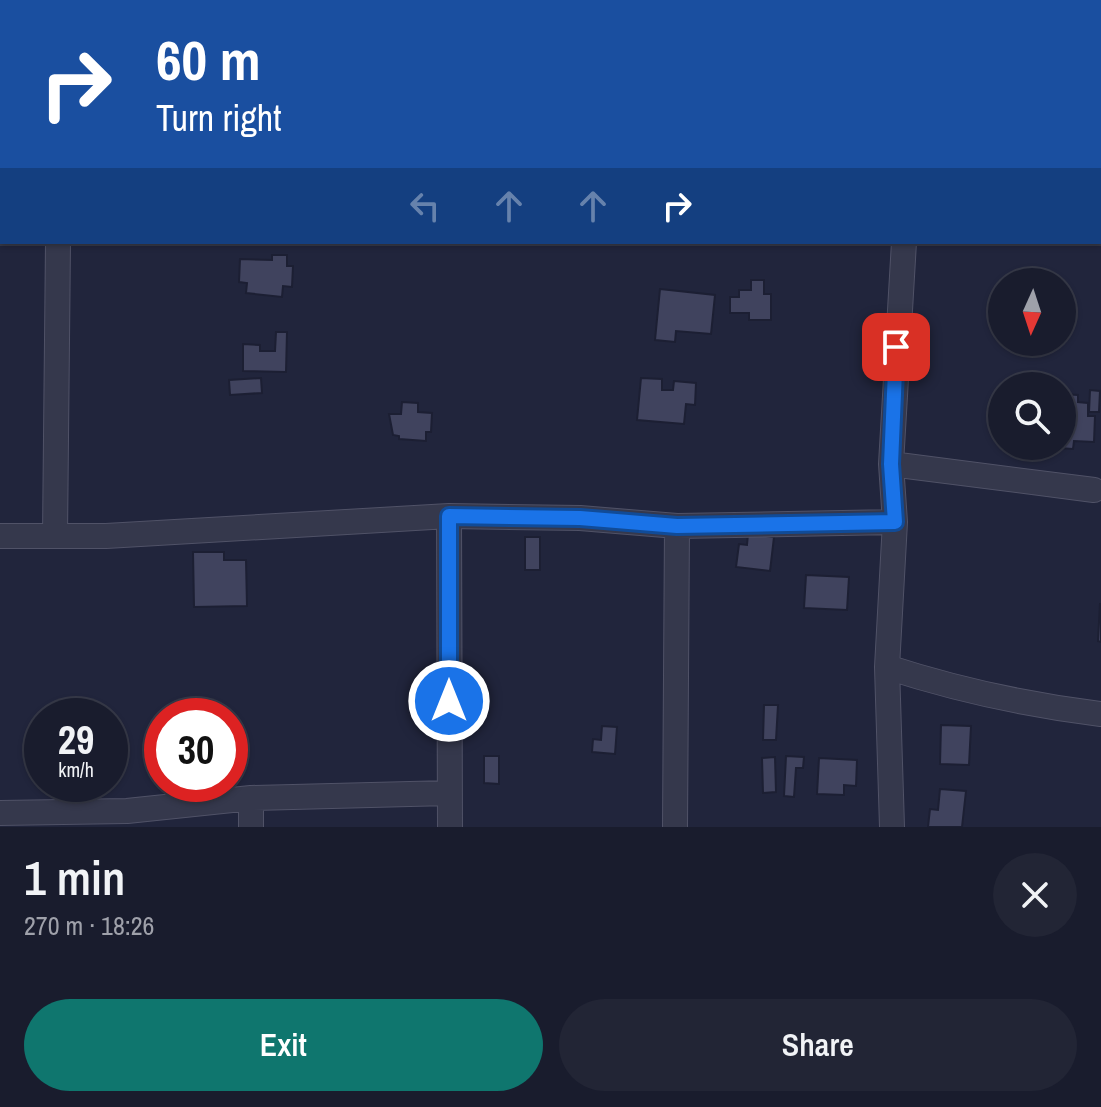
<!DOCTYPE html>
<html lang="en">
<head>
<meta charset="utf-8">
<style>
	body { margin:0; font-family:"Archivo Narrow",sans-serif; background:#222535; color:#f1f3f6; height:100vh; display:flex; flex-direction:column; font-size:30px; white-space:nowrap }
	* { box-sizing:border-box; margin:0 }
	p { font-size:26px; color:#9fa1aa }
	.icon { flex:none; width:44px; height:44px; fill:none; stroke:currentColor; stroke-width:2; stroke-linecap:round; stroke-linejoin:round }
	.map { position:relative; height:827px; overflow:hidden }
	.sheet { display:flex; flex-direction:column; background:#191c2d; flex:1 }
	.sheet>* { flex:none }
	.top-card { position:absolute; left:0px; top:0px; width:1102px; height:244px; box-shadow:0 2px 6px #0004,0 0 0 2px #373a49; background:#1a4fa0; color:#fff; overflow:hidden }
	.needle { width:52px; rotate:183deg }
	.controls { position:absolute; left:988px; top:268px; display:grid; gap:16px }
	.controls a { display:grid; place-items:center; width:88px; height:88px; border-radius:50%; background:#191c2d; box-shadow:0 2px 6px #0004,0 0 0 2px #373a49; font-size:40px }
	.speed { position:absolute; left:24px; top:698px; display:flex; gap:16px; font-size:40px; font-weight:700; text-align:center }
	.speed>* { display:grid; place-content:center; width:104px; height:104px; border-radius:50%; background:#191c2d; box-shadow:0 2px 6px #0004,0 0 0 2px #373a49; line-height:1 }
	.speed small { font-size:20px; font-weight:400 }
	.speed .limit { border:12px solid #d22; background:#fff; color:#111 }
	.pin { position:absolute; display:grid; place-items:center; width:68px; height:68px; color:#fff; margin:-34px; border-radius:16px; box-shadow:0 4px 12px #0006 }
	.me { position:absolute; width:88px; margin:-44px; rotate:0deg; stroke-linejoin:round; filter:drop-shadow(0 0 6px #0008) }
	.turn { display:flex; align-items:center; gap:28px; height:168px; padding:0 24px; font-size:36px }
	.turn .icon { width:104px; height:104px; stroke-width:2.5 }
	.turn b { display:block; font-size:56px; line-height:68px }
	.lanes { display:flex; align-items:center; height:76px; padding:0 24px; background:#0003; justify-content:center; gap:40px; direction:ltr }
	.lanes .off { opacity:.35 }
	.round { display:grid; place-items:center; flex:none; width:84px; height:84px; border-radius:42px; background:#222535 }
	.overview { display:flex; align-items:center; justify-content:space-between; height:136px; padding:0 24px }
	h1 { font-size:48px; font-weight:600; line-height:60px }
	.cta { display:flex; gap:16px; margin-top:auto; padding:16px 24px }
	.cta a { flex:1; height:92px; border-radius:48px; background:#0f766e; color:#fff; font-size:32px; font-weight:600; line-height:92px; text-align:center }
	.cta a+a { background:#222535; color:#f1f3f6 }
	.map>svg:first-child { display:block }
</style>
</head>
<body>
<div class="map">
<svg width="1101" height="827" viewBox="0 0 1101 827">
	<rect width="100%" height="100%" fill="#21253c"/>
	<!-- building -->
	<path fill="#40435e" stroke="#1c1f33" stroke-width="2" d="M272 255H287V266H293L292 287 283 286 282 297 246 293 247 283 239 282 240 259 272 260Z
		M751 280H764V294H771V320H749V313H730V297H739V290H751Z
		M660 289 715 295 711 334 676 331 675 342 655 340Z
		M276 332H287L286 372 243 371V344L260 345V351H275Z
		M261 378 262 393 230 395 229 380Z
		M641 378 662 379V390H673L674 381 696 383 695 405 686 404 684 424 637 420Z
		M1090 390 1100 391 1099 412H1089Z
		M1062 394 1078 395V402L1088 403V416H1095L1094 442 1074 441 1073 449 1058 448 1062 446Z
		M402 402 418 403V412L432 413 431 432H426V441L399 439V436L393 435 389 414H401Z
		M748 534 774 537 770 571 736 567 739 544 747 545Z
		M525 537H540V570H525Z
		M193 552H224V560H246L247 606 194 607Z
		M806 575 849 577 847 610 804 608Z
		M1100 604H1101V642L1098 641Z
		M764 705H778L776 740H763Z
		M941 725 971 726 969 765 940 764Z
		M602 726 617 727 615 754 592 752 593 739 601 740Z
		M484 756H499V784L484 783Z
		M786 756 804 757 803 768H796L794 797 784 796Z
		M775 757 776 792 763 793 762 758Z
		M819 758 857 760 856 786 844 785V795L817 794Z
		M940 789 966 791 962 827H928L930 809 938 810Z"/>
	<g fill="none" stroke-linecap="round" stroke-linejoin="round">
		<defs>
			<path id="minor" d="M68 2V0
				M920 2V0
				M891 464 1094 490
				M449 516 450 827
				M0 536H106L449 516 580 518 677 526 895 522
				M55 536 58 242
				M887 667C958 690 1027 705 1101 714
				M251 798V827
				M0 813 127 811 251 798 449 793
				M675 827 677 526
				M892 827 887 667 895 522 891 464 904 242"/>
		</defs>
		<!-- minor casing -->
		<use href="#minor" stroke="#505267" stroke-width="26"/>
		<!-- minor -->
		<use href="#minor" stroke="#35384c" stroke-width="24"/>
	</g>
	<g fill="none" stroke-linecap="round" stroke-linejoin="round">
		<defs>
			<path id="route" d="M449 701V516L580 518 677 526 895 522 891 464 896 347"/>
		</defs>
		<!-- route casing -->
		<use href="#route" stroke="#114b97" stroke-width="20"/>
		<!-- route -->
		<use href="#route" stroke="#1a73e8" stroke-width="14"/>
	</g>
</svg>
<div class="controls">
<a><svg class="needle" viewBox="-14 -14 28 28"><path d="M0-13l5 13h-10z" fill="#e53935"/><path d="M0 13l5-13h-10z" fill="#9fa1aa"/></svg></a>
<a><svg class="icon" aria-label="search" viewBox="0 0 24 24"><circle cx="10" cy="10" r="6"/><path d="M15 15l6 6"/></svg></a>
</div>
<div class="speed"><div>29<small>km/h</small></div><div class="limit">30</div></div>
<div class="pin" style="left:896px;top:347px;background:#d93025"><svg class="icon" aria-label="arrive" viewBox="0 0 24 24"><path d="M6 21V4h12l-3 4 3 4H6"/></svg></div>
<svg class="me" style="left:449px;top:701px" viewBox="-20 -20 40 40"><circle r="17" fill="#1a73e8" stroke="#fff" stroke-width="3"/><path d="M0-11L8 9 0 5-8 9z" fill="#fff"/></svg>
<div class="top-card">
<div class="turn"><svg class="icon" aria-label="right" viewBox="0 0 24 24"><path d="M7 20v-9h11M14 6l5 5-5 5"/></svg><div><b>60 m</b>Turn right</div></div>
<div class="lanes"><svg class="icon off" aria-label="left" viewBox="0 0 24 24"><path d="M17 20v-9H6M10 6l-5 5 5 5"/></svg><svg class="icon off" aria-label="ahead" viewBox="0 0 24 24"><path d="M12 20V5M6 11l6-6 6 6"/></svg><svg class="icon off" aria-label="ahead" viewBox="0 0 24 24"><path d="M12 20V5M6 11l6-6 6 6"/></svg><svg class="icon" aria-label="right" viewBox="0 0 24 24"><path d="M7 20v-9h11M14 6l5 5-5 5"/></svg></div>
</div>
</div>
<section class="sheet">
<div class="overview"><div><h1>1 min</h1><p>270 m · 18:26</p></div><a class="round"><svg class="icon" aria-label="close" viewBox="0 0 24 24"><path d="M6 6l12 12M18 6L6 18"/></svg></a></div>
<div class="cta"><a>Exit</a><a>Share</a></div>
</section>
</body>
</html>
